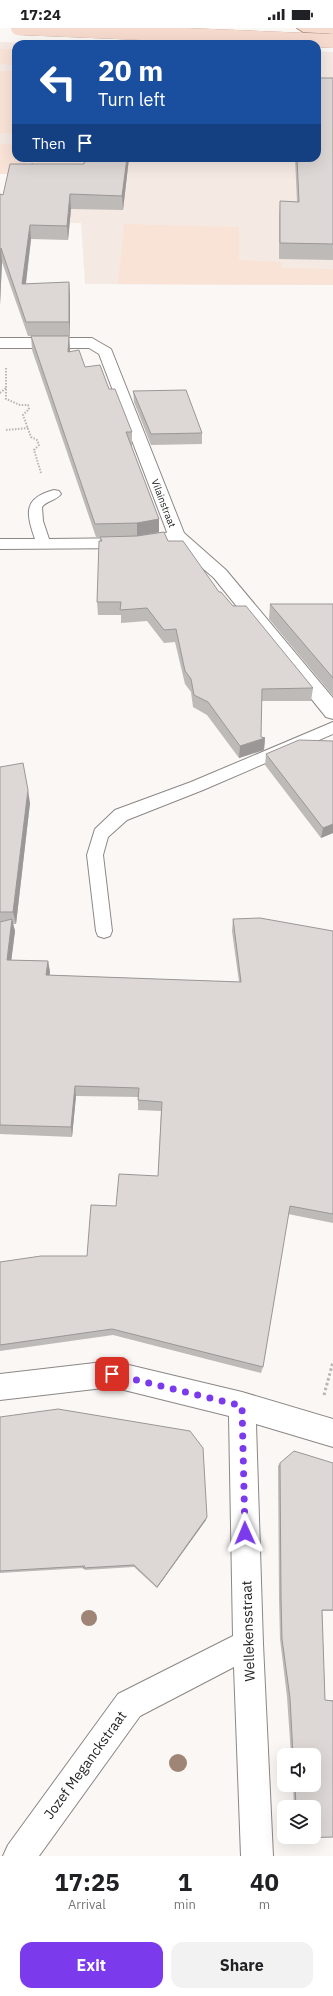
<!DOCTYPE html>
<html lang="en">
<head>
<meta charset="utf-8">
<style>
	body { margin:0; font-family:"IBM Plex Sans",sans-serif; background:#f2f2f2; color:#202124; height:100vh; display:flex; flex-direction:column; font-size:15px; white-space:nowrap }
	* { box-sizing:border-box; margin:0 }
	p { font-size:13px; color:#757577 }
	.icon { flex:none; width:22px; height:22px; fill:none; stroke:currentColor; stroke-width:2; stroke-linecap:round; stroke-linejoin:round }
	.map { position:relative; height:1828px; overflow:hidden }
	.side { display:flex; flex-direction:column; background:#fff; flex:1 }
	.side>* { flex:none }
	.banner { position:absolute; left:12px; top:12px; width:309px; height:122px; border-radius:12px; box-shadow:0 4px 16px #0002; background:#1a4fa0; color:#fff; overflow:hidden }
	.controls { position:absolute; left:277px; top:1720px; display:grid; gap:8px }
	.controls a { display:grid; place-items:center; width:44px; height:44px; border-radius:8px; background:#fff; box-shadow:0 4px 16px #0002; font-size:20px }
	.pin { position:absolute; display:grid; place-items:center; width:34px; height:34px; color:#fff; margin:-17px; border-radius:8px; box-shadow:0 2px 6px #0006 }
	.me { position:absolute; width:44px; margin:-22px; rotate:359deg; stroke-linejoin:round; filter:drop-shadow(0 0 3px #0008) }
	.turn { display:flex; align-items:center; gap:14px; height:84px; padding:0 20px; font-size:18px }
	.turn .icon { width:52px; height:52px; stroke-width:2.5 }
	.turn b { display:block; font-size:28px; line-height:34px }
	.then { display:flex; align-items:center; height:38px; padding:0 20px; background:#0003; gap:8px; font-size:15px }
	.eta { display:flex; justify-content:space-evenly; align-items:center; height:68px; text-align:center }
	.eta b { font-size:24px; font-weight:800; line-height:28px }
	.primary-button { display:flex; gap:8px; margin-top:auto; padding:8px 20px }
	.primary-button a { flex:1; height:46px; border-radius:12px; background:#7c3aed; color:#fff; font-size:16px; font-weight:800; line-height:46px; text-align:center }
	.primary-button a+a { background:#f2f2f2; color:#202124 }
	.status { display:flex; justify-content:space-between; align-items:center; height:28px; padding:0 20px; background:#fff; direction:ltr }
	.status svg { height:11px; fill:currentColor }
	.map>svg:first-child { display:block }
</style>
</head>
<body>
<div class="status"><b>17:24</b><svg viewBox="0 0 49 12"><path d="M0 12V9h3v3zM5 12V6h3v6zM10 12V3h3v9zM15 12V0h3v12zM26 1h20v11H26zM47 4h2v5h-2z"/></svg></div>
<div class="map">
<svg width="333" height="1828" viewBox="0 0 333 1828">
	<rect width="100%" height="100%" fill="#fbf7f5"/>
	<!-- built -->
	<path fill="#f5e9e3" d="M0 14 127 16H16V130H317V23L333 24V257L85 256 81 195 22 194 25 146H0Z"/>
	<!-- green -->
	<path fill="#f9e3d7" d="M0 21H16V37L0 36Z
		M0 43H16V105H0Z
		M0 116H16V130H27L26 145 0 146Z
		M39 130H79L76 144 37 136Z
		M124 196 239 199V232L281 234V240L333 241V257L118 256Z"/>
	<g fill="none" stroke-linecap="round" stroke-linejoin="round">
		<defs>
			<path id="lane" d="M54 462 59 463 61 466C56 473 47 472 42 479L43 493 49 511 137 510 176 503 181 505 183 508 181 511 176 513 137 520 0 521V511H35C26 485 23 470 54 462Z
				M333 694V706L203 762 127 792 108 809 103 827 112 903 110 908 104 910 98 908 96 903 87 827 95 801 115 782 191 754Z"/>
			<path id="street" d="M0 310H92L111 321 184 505 226 542 333 670V691L326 689 214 550 170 512 99 326 89 320H0Z
				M112 1333 242 1364 333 1391V1419L256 1396 263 1616 273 1828H241L234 1639 140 1688 39 1828H3L8 1817 118 1666 233 1608 229 1388 112 1359 0 1372V1346Z"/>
			<path id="primary" d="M297 0H333V6L303 4Z"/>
		</defs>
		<!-- lane casing -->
		<use href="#lane" stroke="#8c8785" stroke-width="2"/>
		<!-- street casing -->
		<use href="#street" stroke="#8c8785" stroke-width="2"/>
		<!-- primary casing -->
		<use href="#primary" stroke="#a98b7b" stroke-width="2"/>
		<!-- path-far2 -->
		<path stroke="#b8b5b3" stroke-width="1.5" stroke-dasharray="1 1" stroke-linecap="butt" d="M32 138 33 130"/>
		<!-- path-far1 -->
		<path stroke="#b8b5b3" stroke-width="2" stroke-dasharray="1.5 1.5" stroke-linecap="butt" d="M6 340V371L20 377H28L29 381 23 387 31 409 37 412 39 417 34 422 41 445
			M0 365 6 360
			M6 402 28 400"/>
		<!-- path -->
		<path stroke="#b8b5b3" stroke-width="3" stroke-dasharray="2.5 2.5" stroke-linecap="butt" d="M324 1367 333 1334"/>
		<!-- lane -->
		<use href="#lane" fill="#fff" fill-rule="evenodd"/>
		<!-- street -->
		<use href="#street" fill="#fff" fill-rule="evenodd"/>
		<!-- primary -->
		<use href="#primary" fill="#f6dacd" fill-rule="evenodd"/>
		<defs>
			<path id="primary-bridge" d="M18 0 333 13"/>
		</defs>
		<!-- primary-bridge casing -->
		<use href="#primary-bridge" stroke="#a98b7b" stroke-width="14" stroke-linecap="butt"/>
		<!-- primary-bridge -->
		<use href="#primary-bridge" stroke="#f6dacd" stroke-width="14"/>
	</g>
	<!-- trees -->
	<g fill="#9f8576">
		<circle cx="89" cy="1590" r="8"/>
		<circle cx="178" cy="1735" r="9"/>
	</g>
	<!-- wall -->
	<path fill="#bebab8" d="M333 50V232L279 231V189L280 173 297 174 295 130H317Z
		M129 130 123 182 71 181 68 212 31 211 26 256 69 254 70 269V308H69L70 324 85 339 109 361 132 404V418H131L159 491V504L233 578 313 660 311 673H261V709L265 710 264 722 239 730 207 687 193 679 191 664 185 656 175 614 164 615 147 593 121 595V587H98L97 574 100 509H96L32 322 31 308H28L2 234 0 277V166L3 167 84 136Z
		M133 363 202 405V416L151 417 134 374Z
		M270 576H333V668L269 591Z
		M266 726 333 805 321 810 265 737Z
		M0 739 30 775 16 896H13L15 903 11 932 48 933 50 944 49 947 239 954 232 903 233 891 333 903V1195L288 1186 263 1339 261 1345 113 1307 0 1323V1234L87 1228 116 1178 158 1148 161 1083 138 1082V1069L76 1068 72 1109 0 1106Z
		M0 1389 206 1492 157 1560 134 1539 85 1542 83 1540H84L0 1545Z
		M280 1435H333V1583H322L325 1672H333V1809L298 1810 297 1809H314V1779H294L293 1757H314V1727H291L287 1669 280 1611 279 1571 278 1438Z"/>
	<!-- shaded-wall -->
	<path fill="#9b9796" d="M127 130H129L123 182 122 168Z
		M70 166 71 181 68 212 67 198Z
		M30 197 31 211 24 270 22 256Z
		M1 220 2 234 0 277V229Z
		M69 254 70 269V308L69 294Z
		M69 308 70 322V337L68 324Z
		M159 491V504L137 508V495Z
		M265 710 264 722 239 730 240 718Z
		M28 762 30 775 16 896 13 884Z
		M333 796V805L321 810 323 800Z
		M12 891 15 903 10 943 7 932Z
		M48 933 50 944 48 958 46 947Z
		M75 1058 76 1068 72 1109 71 1099Z
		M207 1489 206 1492 157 1560V1559Z"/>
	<!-- building -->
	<path fill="#ddd8d6" stroke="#9b9796" d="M317 50H333V216L280 215V173L299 174 297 130H317Z
		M85 130H127L122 168 70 166 67 198 30 197 22 256 69 254V294H26L1 220 0 229V166L3 167 10 136H84Z
		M31 308H69L68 324 79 322 85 339 100 337 109 361H115L132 404H126L159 491 137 495 95 496Z
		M186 362 202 405 151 406 133 363Z
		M164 504 168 513H183L219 564H221L233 578H246L313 660 262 661 261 709 265 710 240 718 208 674 194 667 191 651 185 643 176 601 164 602 147 580 120 582 121 574H97L99 513H102L100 509 137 508Z
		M270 576H333V650Z
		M299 712 333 713V796L323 800 266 726Z
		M23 735 28 762 13 884H0V739Z
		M260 890 333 903V1186L290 1178 263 1339 112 1301 0 1317V1234L41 1228H87L91 1177 116 1178 119 1146 158 1148 162 1074 138 1072 139 1060 75 1058 71 1099 0 1097V894L12 891 7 932 48 933 46 947 241 954 233 891Z
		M58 1381 190 1403 203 1420 207 1489 157 1559 134 1537 83 1540 85 1538 0 1543V1389Z
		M294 1423 333 1435V1582H322L325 1672 333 1673V1809L298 1810V1809H314V1779H296L295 1757H314V1727H293L290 1670 282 1611 281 1570 280 1435Z"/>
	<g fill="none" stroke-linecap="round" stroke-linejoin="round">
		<!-- route -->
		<path stroke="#7c3aed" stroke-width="7" stroke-dasharray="0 12.6" d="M112 1346 242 1378 245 1505"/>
	</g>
	<g text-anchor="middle" stroke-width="3" stroke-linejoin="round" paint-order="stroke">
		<!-- far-street labels -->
		<g font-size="10" fill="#252423" stroke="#fff">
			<text transform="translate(164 475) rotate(69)" y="4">Vilainstraat</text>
		</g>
		<!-- near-street labels -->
		<g font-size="14" fill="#252423" stroke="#fff">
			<text transform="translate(248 1603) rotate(-92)" y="5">Wellekensstraat</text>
			<text transform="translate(85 1737) rotate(-54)" y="5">Jozef Meganckstraat</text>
		</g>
	</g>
</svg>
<div class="controls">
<a><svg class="icon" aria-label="sound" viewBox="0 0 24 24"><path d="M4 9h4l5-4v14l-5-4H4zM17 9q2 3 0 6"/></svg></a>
<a><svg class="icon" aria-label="layers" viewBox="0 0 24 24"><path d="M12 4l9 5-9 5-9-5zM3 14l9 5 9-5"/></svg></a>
</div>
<div class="pin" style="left:112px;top:1346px;background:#d93025"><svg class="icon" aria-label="arrive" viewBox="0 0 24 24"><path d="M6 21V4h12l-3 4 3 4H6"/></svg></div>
<svg class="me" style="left:245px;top:1505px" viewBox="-20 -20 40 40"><path d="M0-17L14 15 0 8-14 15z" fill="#7c3aed" stroke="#fff" stroke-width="4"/></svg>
<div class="banner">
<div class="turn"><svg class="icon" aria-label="left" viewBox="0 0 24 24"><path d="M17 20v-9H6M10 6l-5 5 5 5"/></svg><div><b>20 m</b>Turn left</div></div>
<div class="then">Then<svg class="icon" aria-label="arrive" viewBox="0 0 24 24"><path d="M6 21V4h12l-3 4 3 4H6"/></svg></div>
</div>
</div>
<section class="side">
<div class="eta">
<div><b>17:25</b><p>Arrival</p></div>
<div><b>1</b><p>min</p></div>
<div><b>40</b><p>m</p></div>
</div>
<div class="primary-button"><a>Exit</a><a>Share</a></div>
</section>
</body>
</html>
